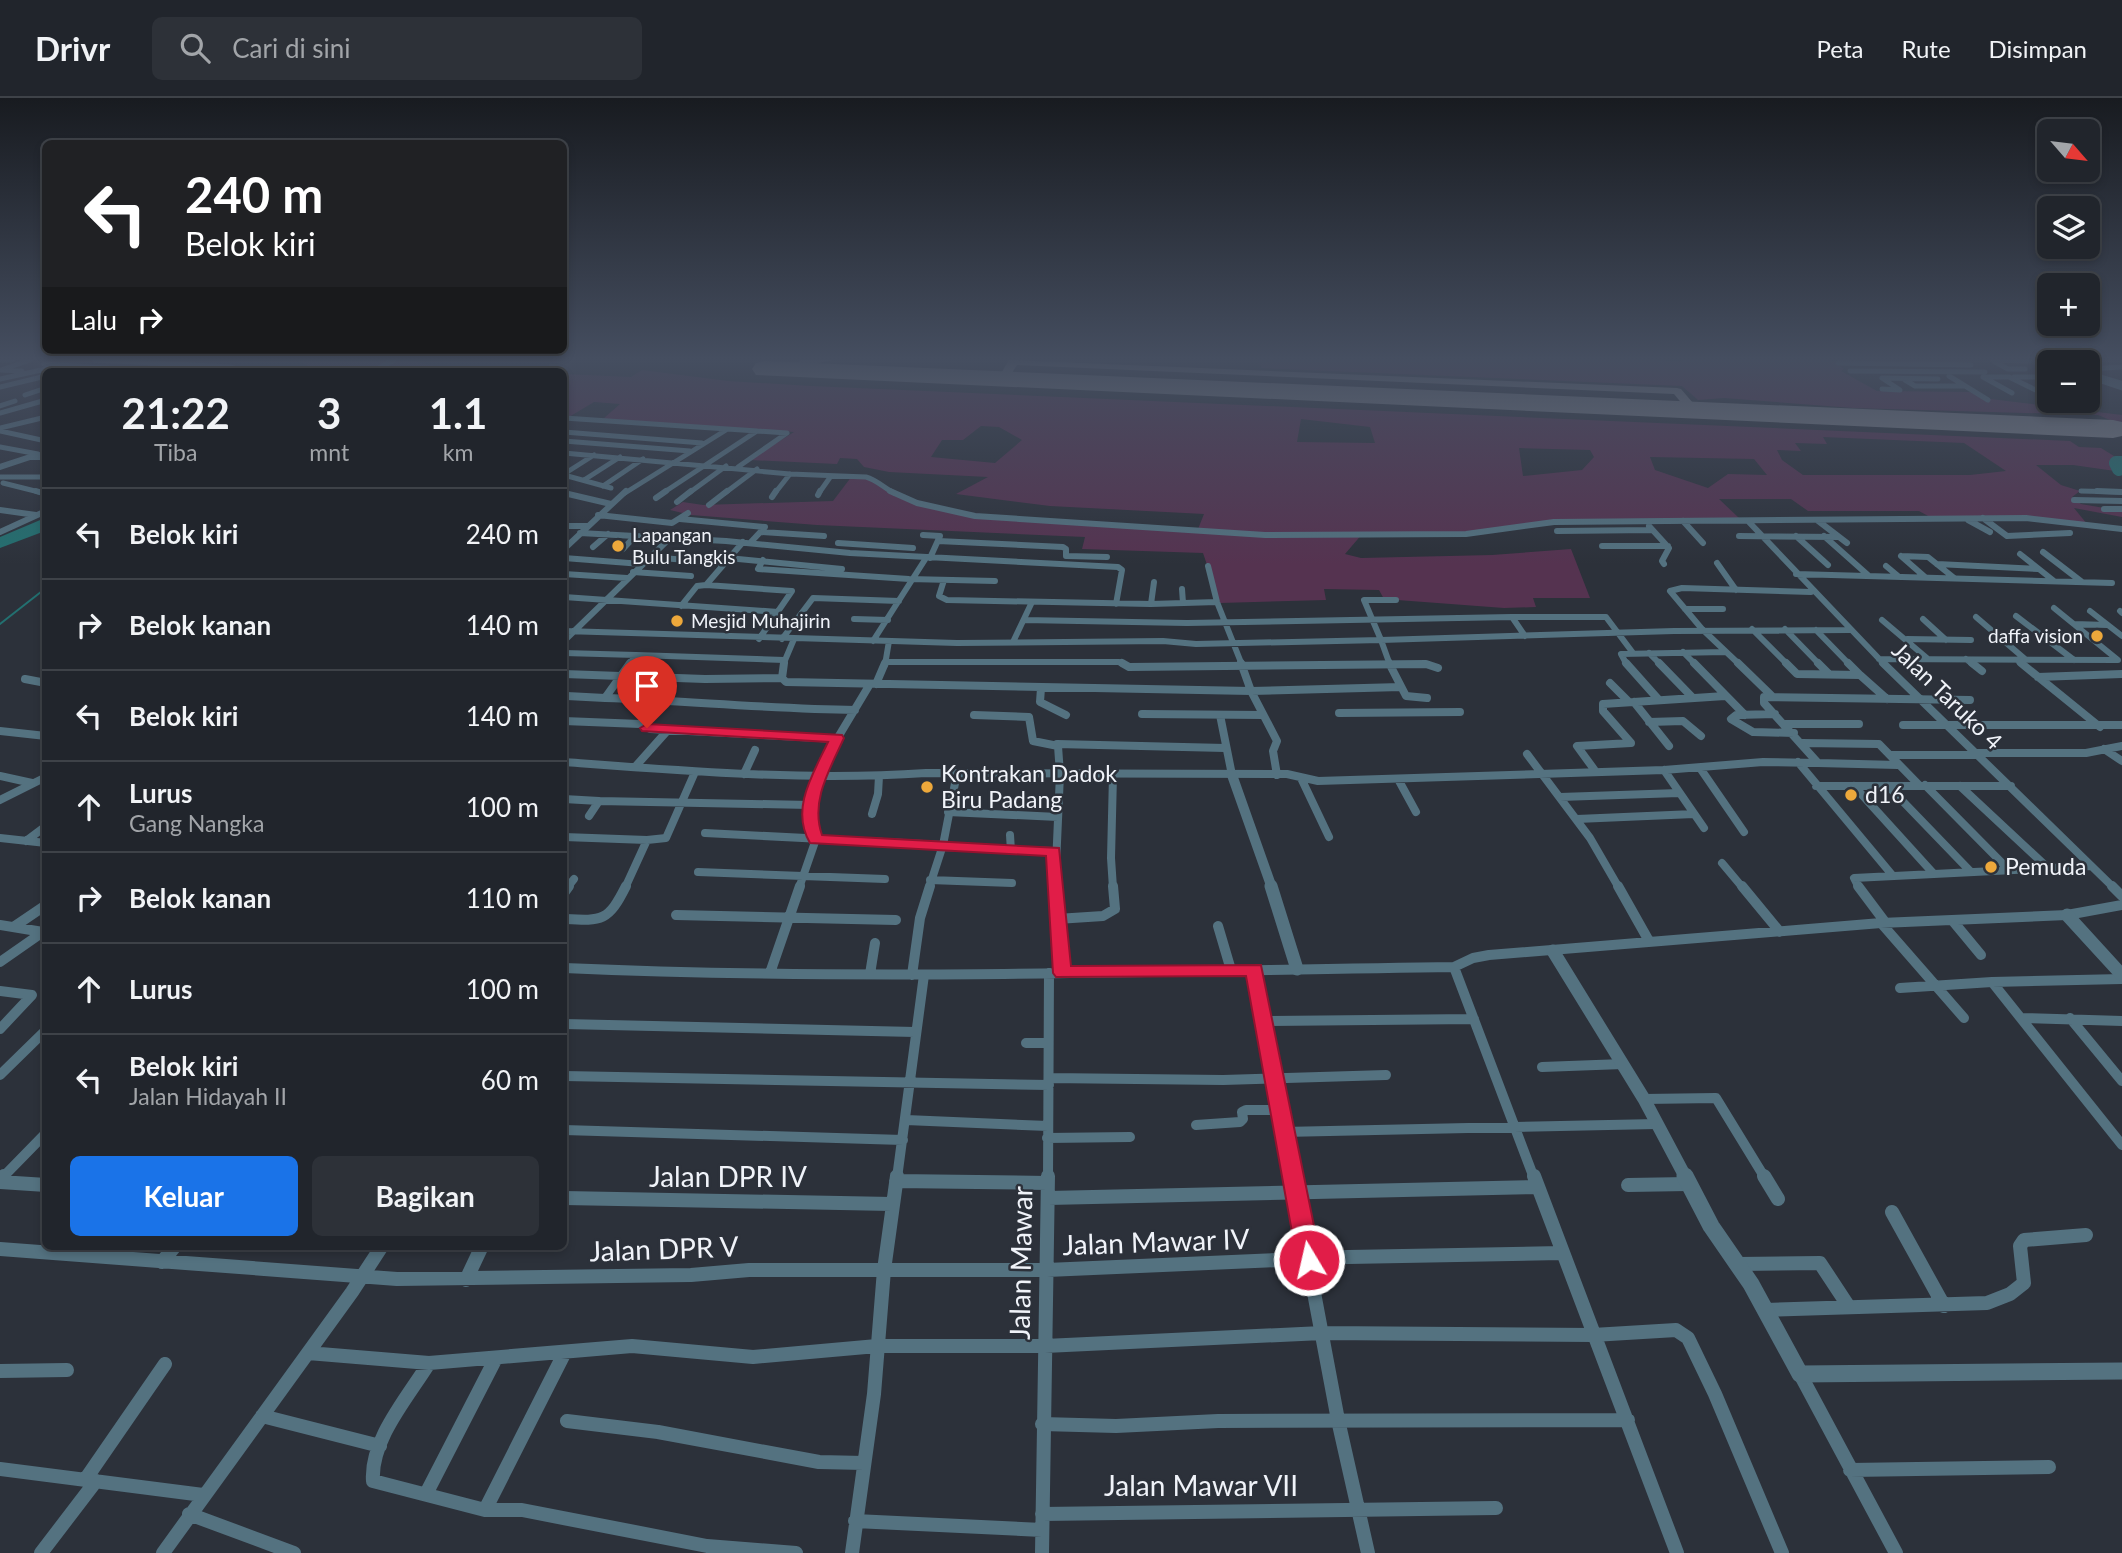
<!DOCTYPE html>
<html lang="id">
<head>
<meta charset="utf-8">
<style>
	body { margin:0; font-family:Lato,sans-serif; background:#2d3138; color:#f1f3f6; height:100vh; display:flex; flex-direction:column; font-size:26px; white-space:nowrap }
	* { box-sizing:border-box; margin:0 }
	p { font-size:23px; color:#a2a5a9 }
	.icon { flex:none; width:38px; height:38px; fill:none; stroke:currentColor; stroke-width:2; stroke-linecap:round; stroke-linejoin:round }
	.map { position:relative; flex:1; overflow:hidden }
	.details { position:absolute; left:42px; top:270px; width:525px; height:882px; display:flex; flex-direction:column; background:#21252c; border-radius:10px; box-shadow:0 4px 10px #0003,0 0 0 2px #3e4248 }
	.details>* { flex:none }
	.hud { position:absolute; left:42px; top:42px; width:525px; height:214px; border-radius:10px; box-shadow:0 4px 10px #0003,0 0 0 2px #3e4248; background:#202124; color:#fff; overflow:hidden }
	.needle { width:46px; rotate:118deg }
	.tools { position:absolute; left:2037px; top:21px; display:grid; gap:14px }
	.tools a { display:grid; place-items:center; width:63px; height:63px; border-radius:10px; background:#21252c; box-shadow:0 4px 10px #0003,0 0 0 2px #3e4248; font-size:35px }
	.pin { position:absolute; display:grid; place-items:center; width:60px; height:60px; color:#fff; margin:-72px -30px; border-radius:50% 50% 50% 0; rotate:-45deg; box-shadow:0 0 7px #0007 }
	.pin .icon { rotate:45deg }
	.me { position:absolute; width:77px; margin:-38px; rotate:351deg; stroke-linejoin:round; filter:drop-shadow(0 0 5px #0008) }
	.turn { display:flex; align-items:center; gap:24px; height:147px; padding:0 28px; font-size:32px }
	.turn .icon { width:91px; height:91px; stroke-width:2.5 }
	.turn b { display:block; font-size:49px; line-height:60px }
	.then { display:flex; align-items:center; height:66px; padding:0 28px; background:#0003; gap:14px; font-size:26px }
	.eta { display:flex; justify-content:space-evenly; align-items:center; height:119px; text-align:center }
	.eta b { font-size:42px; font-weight:700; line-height:49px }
	.primary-button { display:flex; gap:14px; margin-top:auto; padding:14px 28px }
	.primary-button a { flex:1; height:80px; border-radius:10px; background:#1a73e8; color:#fff; font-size:28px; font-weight:700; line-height:80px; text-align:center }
	.primary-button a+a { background:#2d3138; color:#f1f3f6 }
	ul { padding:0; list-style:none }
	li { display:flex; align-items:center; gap:21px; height:91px; padding:0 28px; border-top:2px solid #3e4248 }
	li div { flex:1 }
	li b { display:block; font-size:26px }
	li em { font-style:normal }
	header { display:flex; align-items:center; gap:42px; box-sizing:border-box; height:98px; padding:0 35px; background:#21252c; border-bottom:2px solid #3e4248 }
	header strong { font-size:33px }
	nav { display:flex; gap:38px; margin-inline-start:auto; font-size:24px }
	.search { width:490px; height:63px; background:#2d3138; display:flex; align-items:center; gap:18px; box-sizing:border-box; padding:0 24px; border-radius:10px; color:#a2a5a9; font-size:26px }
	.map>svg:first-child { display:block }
</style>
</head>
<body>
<header>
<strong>Drivr</strong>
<div class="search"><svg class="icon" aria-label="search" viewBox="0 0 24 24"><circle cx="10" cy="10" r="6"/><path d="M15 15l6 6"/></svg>Cari di sini</div>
<nav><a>Peta</a><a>Rute</a><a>Disimpan</a></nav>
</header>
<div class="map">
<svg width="2122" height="1455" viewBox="0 0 2122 1455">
	<rect width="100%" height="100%" fill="#2c313a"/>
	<!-- green -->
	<path fill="#553350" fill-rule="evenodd" d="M286 262H410L441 270 501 273H315L316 272 301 264Z
		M1259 262H1654L1683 264 1682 262H1831L1844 271 1841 273 1877 293 1973 294 1982 300 2122 317V327L2098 317 1853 310 1724 300 1698 302 1682 288 1261 270Z
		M642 272 728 283 811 288 2070 343 2079 349 2101 350 2122 363V374L2073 367H2036L2061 387 2080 393 2072 399 2081 406 2122 413V419L2074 410 2087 426 2031 419H1930L1919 413H1808L1791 401H1719L1739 420 1574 424 1472 434 1363 435 1345 456 1361 460 1492 457 1571 451 1590 500H1533L1536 509 1504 510 1384 501 1379 492 1324 491 1326 502 1220 505 1203 455 1082 451 1085 439 817 427 691 417 670 412 683 404 703 407 833 403 852 378 873 379C922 428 1125 426 1198 431L1204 416 1050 408 956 396 988 379 889 374 864 369 857 361 840 360 837 366 750 362 794 334 603 321 620 306 594 304 569 319H564V276L631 279ZM1301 321 1370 329 1375 345 1297 344ZM981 328 999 329 1022 342 995 365 931 359 942 342H963ZM1823 339 1964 345 2006 373 1970 377H1803L1782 362 1777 352 1801 353 1795 345 1827 346ZM1519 350 1590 352 1594 359 1582 372 1523 378ZM1650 359 1754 361 1767 377 1728 376 1708 390 1655 372Z"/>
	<!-- water -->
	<path fill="#237070" d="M45 420V433L0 450V439Z"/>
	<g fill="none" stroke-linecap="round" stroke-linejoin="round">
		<!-- stream -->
		<path stroke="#237070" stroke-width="2" d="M0 526 46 490"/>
		<!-- river -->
		<path stroke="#237070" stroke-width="14" d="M2119 371 2116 365H2122"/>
		<!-- taxiway -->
		<path fill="#7c8088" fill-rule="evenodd" d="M801 262H833L804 268 797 275H789V271Z
			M1009 262 1677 290 1681 291 1699 312 1689 314 1674 296 1017 267 1006 284H998L997 282Z"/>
		<!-- runway -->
		<path fill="#7c8088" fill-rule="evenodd" d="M765 263 2113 322 2122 324V338L2113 340 756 277 752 271 756 265Z"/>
		<!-- minor-far4 -->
		<path stroke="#547280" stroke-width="5" d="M0 262H12
			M95 262 231 269 242 273
			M1992 262 2030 263
			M1995 264 2008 271H2025
			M1838 265 1971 267
			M44 266 149 273
			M2088 271 2121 269
			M22 273 1 272 30 262
			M1850 273 1985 274
			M1949 278 1988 302
			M2014 279H2049
			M2089 279 2122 290
			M0 281 55 269
			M1905 282 1915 288H1965
			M0 289 46 278
			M1882 291 1900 292 1882 280 1938 281
			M2012 295 1983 279H2009L2044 296
			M25 297 46 290
			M0 308 15 303
			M0 315 46 302
			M564 320 757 333 663 395
			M0 330 46 319
			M0 333 46 343
			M564 334 702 345
			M564 343 690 353
			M0 349 38 356
			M564 355 790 376 866 379C877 382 884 390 894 395
			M738 369 787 335 757 333
			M564 376 594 357
			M564 377 611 390
			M0 379H46
			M584 382 620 359
			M3 385 43 395
			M603 388 643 361
			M2081 393 2122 394
			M625 395 726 332
			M689 395 726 368
			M725 395 757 371
			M775 395 790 376
			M819 395 831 378"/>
		<!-- minor-far3 -->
		<path stroke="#547280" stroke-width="6" d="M36 393 46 396
			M890 393 917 405 975 418 1265 437 1466 436 1554 424 2026 420 2122 431
			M2097 393 2122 394
			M564 395 611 406
			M818 397 820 393
			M772 399 776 393
			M656 400 666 393
			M2074 402 2122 403
			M677 404 691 393
			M709 407 727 393
			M2104 411H2122
			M0 412 36 417
			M598 417 672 425 688 415
			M1983 420 2007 438 2070 435
			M680 421 765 429 750 445
			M1817 422 1847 445
			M1968 422 1990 434
			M1683 423 1703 445
			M1748 423 1885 567
			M564 428H588
			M1649 428 1669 450 1662 463 1664 466
			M1557 433 1652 432
			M0 434 46 413
			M761 434 824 438
			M580 435 726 443 850 455 1118 469 1122 472 1116 506
			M923 437 940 438 930 460
			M1739 438 1839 439
			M1796 438 1828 467
			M1824 438 1869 478
			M938 443 1063 449 1066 451V458L1107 459
			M743 444 706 487 792 493 759 541
			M838 445 913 450
			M1602 448H1668
			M593 449 608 436
			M564 451 626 393
			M623 451 635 438
			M2043 454 2082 484
			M2020 456 2054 483
			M1901 458 1928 459 1953 479
			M1901 458 1925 479
			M649 459 724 465
			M564 460 642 466
			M728 460 842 471
			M763 462 758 471 909 481 995 483
			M1717 465 1736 492
			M1937 466 2038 471
			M1208 468 1217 504 1242 567
			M1886 468 1898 478
			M633 474 691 478
			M564 476 627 480
			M1796 476 2112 485
			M944 482 939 498 947 502 1151 506 1217 504
			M1182 491 1183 505
			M564 499 778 514
			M1151 506 1154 484
			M681 508 697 488 706 487
			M1685 511H1723
			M2090 513 2122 538
			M2120 513 2122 515
			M2016 518 2074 562
			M1512 519H1606L1633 555
			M1976 519 2025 561
			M854 521 888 522
			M1923 521 1946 542
			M1024 522 1187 525 1512 519 1525 538
			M1882 522 1928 561
			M2074 526 2107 527
			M1752 531 1788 567
			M1785 531 1820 567
			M1816 532 1850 567
			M564 533 957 545 1163 543 1196 546 1381 542 1364 502H1396
			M782 541 813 500 899 503
			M1907 541 1971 542
			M564 543 670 440
			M873 543 926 460
			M1013 544 1032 504
			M1683 554 1696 567
			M564 555 636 557 629 567
			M1649 555 1661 567
			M636 557 784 562
			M1879 561 2118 562 2054 510
			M1966 561 1974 567
			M2017 562 2023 567
			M886 564H1119L1125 567
			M783 567 794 541
			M885 567 889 543
			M1327 567H1429
			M1390 567 1381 542 1674 533 1849 532
			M1627 567 1621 556 1725 554
			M1740 567 1702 531 1670 493 1682 490 1811 494"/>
		<!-- minor-far2 -->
		<path stroke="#547280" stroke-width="8" d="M630 565 605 600C689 603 771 611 855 612
			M784 565 782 580 786 584 1251 593 1401 589
			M1122 565 1129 569 1426 566 1438 570
			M1241 565 1251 593 1277 643 1273 653 1277 677
			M1389 565 1406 598 1427 600
			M1626 565 1658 601
			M1659 565 1692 599
			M1694 565 1745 617
			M1738 565 1773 599
			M1786 565 1797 576 1860 577 1887 601
			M1818 565 1828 575
			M1848 565 1859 576
			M1883 565 2114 790
			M1972 565 1982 573
			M2021 565 2100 629
			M564 576 705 581 782 580
			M2038 579 2122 576
			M25 581 46 585
			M1610 585 1629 604
			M876 586 885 565
			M1041 590 1040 604 1066 617
			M567 598 605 600
			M1634 604 1669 648
			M1339 615 1460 614
			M1142 616 1263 617
			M1775 616 1736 617 1731 621 1753 634 1794 635
			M974 617 1029 619 1033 643 1058 648 1060 676 1055 790
			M1220 617 1232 677
			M564 623 640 626 650 631 837 641
			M1649 624 1683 623 1701 638
			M1785 626H1859
			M1903 627H2122
			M0 633 46 638
			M1802 645 1879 646 1919 687
			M1057 646 1225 650
			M2104 651 2122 663
			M1976 655H2086L2122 648
			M1527 656 1590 740 1619 790
			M1890 657H1979
			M564 664C684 673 806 683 926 675L1287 676 1318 683 1664 672 1763 664 1818 665 1764 605V599L1970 602
			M1798 664 1893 778
			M1818 665 1898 667
			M635 669 668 632
			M1700 670 1744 734
			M1664 672 1704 730
			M1596 674 1577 648 1631 645 1603 613V606L1725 598
			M744 676 755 652
			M1113 677 1111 760 1113 790
			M0 678 32 685
			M1301 680 1329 739
			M1398 681 1416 714
			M1925 687 2009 772
			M1816 688H2011
			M1854 688 1933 775
			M1888 688 1971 774
			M1960 688 2048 770
			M1560 699 1679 695
			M564 701 599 703
			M0 702 46 679
			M948 714 1058 719
			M872 716 878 696 879 678
			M589 718 599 703 810 707
			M1577 721 1694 716
			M705 735 943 747
			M1010 737 1011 753
			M564 739 647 742
			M0 740 46 745
			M26 743 46 728
			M942 749 1053 753
			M1722 765 1743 790
			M698 774 885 781
			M930 782 1012 785
			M567 790 574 781
			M625 790 647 742 666 740 695 674
			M799 790 816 741 809 713 814 692 837 641 870 586
			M929 790 943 747 957 675
			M1859 790 1854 780 2091 768"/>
		<!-- minor-far1 -->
		<path stroke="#547280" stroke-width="10" d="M1055 788 1063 875
			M1618 788 1649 843
			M1742 788 1780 834
			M1858 788 1885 824
			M2112 788 2122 798
			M564 795 569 788
			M676 817 896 822
			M564 821C602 823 608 824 626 788
			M1057 821 1103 818 1115 811 1113 788
			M1952 822 1981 857
			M1881 825 1964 920
			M0 827 43 834
			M15 828 46 807
			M1218 828 1231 872
			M0 864 43 834
			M1454 869 1534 1080
			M564 870C861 883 1157 873 1454 869L1473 860 1489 857 1881 825 2067 817 2122 807
			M1254 872 1293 1080
			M770 875 800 788
			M870 876 875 845
			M912 877 920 820 930 788
			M2122 881 1992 884 2122 1047
			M1900 890 1992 884
			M0 893 32 897 0 931
			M2022 920 2122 923
			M2070 920 2122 983
			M1263 923 1474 921
			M564 926 915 934
			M1026 945H1048
			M1542 969 1623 966
			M0 977 46 932
			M564 978 1049 987
			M1049 980 1223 982 1386 977
			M1644 1001 1716 1000 1765 1080
			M906 1022 1048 1028
			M1196 1027 1240 1024 1243 1021 1242 1014 1246 1012H1279
			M564 1032 903 1042
			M1283 1034 1657 1026
			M1047 1040 1130 1039
			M2 1080 46 1035
			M897 1080 924 877
			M1048 1080 1049 875"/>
		<!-- minor -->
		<path stroke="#547280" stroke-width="14" d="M1292 1078 1338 1322 1368 1455
			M1534 1078 1677 1455
			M1764 1078 1778 1101
			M0 1082 4 1078
			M896 1083 1047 1085
			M0 1084 46 1087
			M1628 1087 1688 1086
			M564 1100 892 1106
			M1048 1100 1537 1089
			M1892 1114 1944 1208
			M0 1151 397 1181 691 1177 749 1172H1047L1348 1159 1561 1155
			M162 1164 175 1148
			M1738 1166 1820 1165 1849 1209
			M466 1182 482 1148
			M1766 1212 1987 1205 2010 1196 2024 1185 2020 1148 2024 1142 2086 1137
			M308 1255 429 1265 632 1248 753 1259 877 1248H1045L1322 1235 1593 1237 1676 1232 1688 1240 1715 1296 1782 1455
			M429 1265C408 1299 370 1342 373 1383L485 1412H522L707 1448 796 1455
			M0 1273 67 1272
			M1800 1276 1896 1455
			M262 1318 380 1348
			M567 1323 658 1334 819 1364 864 1365
			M1042 1326 1116 1328 1218 1323 1628 1322
			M0 1371 203 1397
			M1850 1372 2049 1369
			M85 1382 165 1266
			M426 1396 496 1260
			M485 1412 564 1256
			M189 1416 294 1455
			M1042 1416 1496 1410
			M855 1423 1042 1432
			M41 1455 96 1383
			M163 1455 352 1194 382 1148
			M852 1455 874 1296 884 1172 897 1078
			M1042 1455 1048 1078"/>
		<!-- tertiary-far3 -->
		<path stroke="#547280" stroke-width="6" d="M2038 262 2049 265
			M375 273 393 262
			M2088 276 2122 286
			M0 369 30 359H46"/>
		<!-- tertiary-far2 -->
		<path stroke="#547280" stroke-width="10" d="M1232 677 1272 790"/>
		<!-- tertiary-far1 -->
		<path stroke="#547280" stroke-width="13" d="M1271 788 1297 871
			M2067 817 2122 877
			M1553 853 1644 1001 1686 1080"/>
		<!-- tertiary -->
		<path stroke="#547280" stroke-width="17" d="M1685 1078 1711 1128 1751 1186 1800 1276 2122 1273"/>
	</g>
	<!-- sky -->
	<linearGradient id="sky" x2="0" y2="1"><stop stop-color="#181b20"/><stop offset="0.56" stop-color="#454e60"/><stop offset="1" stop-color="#454e60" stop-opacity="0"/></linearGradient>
	<rect width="2122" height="466" fill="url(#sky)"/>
	<!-- route -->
	<path fill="#e11d48" stroke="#92132f" stroke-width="2" d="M647 626 842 637 844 640C830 671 810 703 822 737L1059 750 1071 868 1261 867 1321 1162 1317 1170 1309 1173 1301 1170 1297 1162 1246 878 1056 879 1053 875 1046 758 810 745C790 711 813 676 828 644L642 633 640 630Z"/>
	<!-- markers -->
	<g fill="#eda83b" stroke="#2c313a" stroke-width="2.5">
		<circle cx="618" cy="448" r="7"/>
		<circle cx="677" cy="523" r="7"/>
		<circle cx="2097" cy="538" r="7"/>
		<circle cx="927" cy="689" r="7"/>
		<circle cx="1851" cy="697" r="7"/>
		<circle cx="1991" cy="769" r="7"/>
	</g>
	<g text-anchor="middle" stroke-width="5" stroke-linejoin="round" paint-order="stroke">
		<!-- far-poi labels -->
		<g font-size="19" fill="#f0f3f9" stroke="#2c313a" text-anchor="start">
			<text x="632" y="444">Lapangan<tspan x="632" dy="22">Bulu Tangkis</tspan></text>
			<text x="691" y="530">Mesjid Muhajirin</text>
			<text x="2083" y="545" text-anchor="end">daffa vision</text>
		</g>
		<!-- street labels -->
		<g font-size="23" fill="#f0f3f9" stroke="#2c313a">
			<text transform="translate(1947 598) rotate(44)" y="8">Jalan Taruko 4</text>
		</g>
		<!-- poi labels -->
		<g font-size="23" fill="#f0f3f9" stroke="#2c313a" text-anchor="start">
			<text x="941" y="684">Kontrakan Dadok<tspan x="941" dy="26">Biru Padang</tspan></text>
			<text x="1865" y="705">d16</text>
			<text x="2005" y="777">Pemuda</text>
		</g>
		<!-- near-street labels -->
		<g font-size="28" fill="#f0f3f9" stroke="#2c313a">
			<text x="728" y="1089">Jalan DPR IV</text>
			<text transform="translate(1156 1144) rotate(-2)" y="10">Jalan Mawar IV</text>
			<text transform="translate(664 1151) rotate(-2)" y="10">Jalan DPR V</text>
			<text transform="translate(1021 1165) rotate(-89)" y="10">Jalan Mawar</text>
			<text x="1201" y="1398">Jalan Mawar VII</text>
		</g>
	</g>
</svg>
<div class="tools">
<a><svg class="needle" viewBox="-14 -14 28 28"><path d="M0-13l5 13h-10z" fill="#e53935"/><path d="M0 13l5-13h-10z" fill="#a2a5a9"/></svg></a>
<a><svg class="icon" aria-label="layers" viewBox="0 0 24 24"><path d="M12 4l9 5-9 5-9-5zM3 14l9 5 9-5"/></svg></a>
<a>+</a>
<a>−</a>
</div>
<div class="pin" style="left:647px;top:630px;background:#d93025"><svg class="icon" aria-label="arrive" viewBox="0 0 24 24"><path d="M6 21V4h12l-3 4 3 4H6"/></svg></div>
<svg class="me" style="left:1309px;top:1162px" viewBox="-20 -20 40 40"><circle r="17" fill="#e11d48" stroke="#fff" stroke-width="3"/><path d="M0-11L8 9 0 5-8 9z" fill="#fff"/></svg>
<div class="hud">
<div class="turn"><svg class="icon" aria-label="left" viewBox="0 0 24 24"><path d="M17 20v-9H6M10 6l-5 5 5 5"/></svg><div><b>240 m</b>Belok kiri</div></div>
<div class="then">Lalu<svg class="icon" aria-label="right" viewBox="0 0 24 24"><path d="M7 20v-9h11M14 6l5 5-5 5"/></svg></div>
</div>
<section class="details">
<div class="eta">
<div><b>21:22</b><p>Tiba</p></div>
<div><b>3</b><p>mnt</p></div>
<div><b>1.1</b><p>km</p></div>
</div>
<ul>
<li><svg class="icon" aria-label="left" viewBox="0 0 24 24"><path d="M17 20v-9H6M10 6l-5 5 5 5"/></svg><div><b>Belok kiri</b></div><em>240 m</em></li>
<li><svg class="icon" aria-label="right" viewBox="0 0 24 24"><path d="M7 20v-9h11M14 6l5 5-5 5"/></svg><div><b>Belok kanan</b></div><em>140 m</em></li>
<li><svg class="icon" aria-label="left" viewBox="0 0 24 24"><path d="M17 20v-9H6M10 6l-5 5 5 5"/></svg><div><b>Belok kiri</b></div><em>140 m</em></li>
<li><svg class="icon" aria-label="ahead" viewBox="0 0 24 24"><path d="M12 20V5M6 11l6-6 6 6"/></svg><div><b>Lurus</b><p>Gang Nangka</p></div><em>100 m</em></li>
<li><svg class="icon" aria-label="right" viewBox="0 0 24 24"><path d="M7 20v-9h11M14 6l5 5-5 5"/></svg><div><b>Belok kanan</b></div><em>110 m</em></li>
<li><svg class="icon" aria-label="ahead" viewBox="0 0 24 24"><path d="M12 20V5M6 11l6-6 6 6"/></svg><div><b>Lurus</b></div><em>100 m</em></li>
<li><svg class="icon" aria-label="left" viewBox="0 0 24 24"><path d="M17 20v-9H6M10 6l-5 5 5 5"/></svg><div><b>Belok kiri</b><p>Jalan Hidayah II</p></div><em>60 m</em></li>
</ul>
<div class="primary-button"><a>Keluar</a><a>Bagikan</a></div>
</section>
</div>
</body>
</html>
